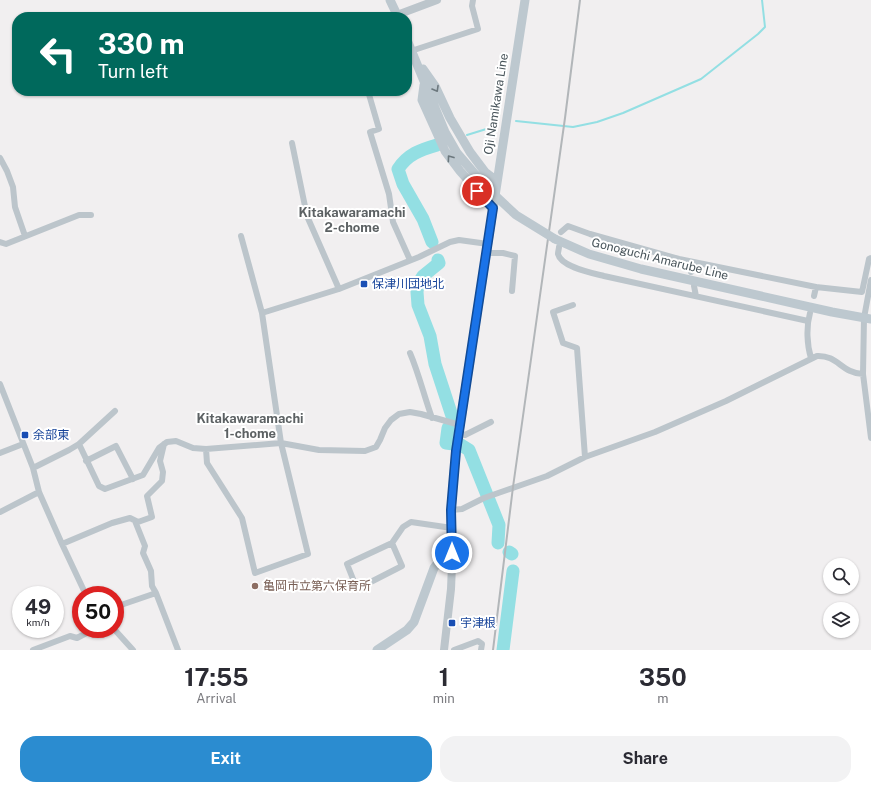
<!DOCTYPE html>
<html lang="en">
<head>
<meta charset="utf-8">
<style>
	body { margin:0; font-family:"Public Sans","Noto Sans JP",sans-serif; background:#f2f2f3; color:#2b2b33; height:100vh; display:flex; flex-direction:column; font-size:15px; white-space:nowrap }
	* { box-sizing:border-box; margin:0 }
	p { font-size:13px; color:#7c7c81 }
	.icon { flex:none; width:22px; height:22px; fill:none; stroke:currentColor; stroke-width:2; stroke-linecap:round; stroke-linejoin:round }
	.map { position:relative; height:650px; overflow:hidden }
	.panel { display:flex; flex-direction:column; background:#fff; flex:1 }
	.panel>* { flex:none }
	.hud { position:absolute; left:12px; top:12px; width:400px; height:84px; border-radius:16px; box-shadow:0 1px 3px #0004; background:#00695c; color:#fff; overflow:hidden }
	.buttons { position:absolute; left:823px; top:558px; display:grid; gap:8px }
	.buttons a { display:grid; place-items:center; width:36px; height:36px; border-radius:50%; background:#fff; box-shadow:0 1px 3px #0004; font-size:20px }
	.speed { position:absolute; left:12px; top:586px; display:flex; gap:8px; font-size:20px; font-weight:700; text-align:center }
	.speed>* { display:grid; place-content:center; width:52px; height:52px; border-radius:50%; background:#fff; box-shadow:0 1px 3px #0004; line-height:1 }
	.speed small { font-size:10px; font-weight:400 }
	.speed .limit { border:6px solid #d22; background:#fff; color:#111 }
	.pin { position:absolute; display:grid; place-items:center; width:34px; height:34px; color:#fff; margin:-17px; border:2px solid #fff; border-radius:50%; box-shadow:0 1px 4px #0007 }
	.me { position:absolute; width:44px; margin:-22px; rotate:0deg; stroke-linejoin:round; filter:drop-shadow(0 0 3px #0008) }
	.turn { display:flex; align-items:center; gap:14px; height:84px; padding:0 20px; font-size:18px }
	.turn .icon { width:52px; height:52px; stroke-width:2.5 }
	.turn b { display:block; font-size:28px; line-height:34px }
	.eta { display:flex; justify-content:space-evenly; align-items:center; height:68px; text-align:center }
	.eta b { font-size:24px; font-weight:700; line-height:28px }
	.primary-button { display:flex; gap:8px; margin-top:auto; padding:8px 20px }
	.primary-button a { flex:1; height:46px; border-radius:16px; background:#2b8cd0; color:#fff; font-size:16px; font-weight:700; line-height:46px; text-align:center }
	.primary-button a+a { background:#f2f2f3; color:#2b2b33 }
	.map>svg:first-child { display:block }
</style>
</head>
<body>
<div class="map">
<svg width="871" height="650" viewBox="0 0 871 650">
	<rect width="100%" height="100%" fill="#f1eff0"/>
	<g fill="none" stroke-linecap="round" stroke-linejoin="round">
		<!-- stream -->
		<path stroke="#93dfe3" stroke-width="2" d="M516 121 573 127 597 122 623 113 701 79 758 34 765 27 762 0
			M467 135 496 126"/>
		<!-- river -->
		<path stroke="#93dfe3" stroke-width="13" d="M432 242 423 219 403 184 398 169C408 154 420 150 437 145
			M438 260 439 263 423 276 418 284 417 292 418 305 430 336 435 364 452 416
			M448 428 446 443 461 445 469 450 499 525 498 543
			M509 552 512 554
			M503 650 513 571"/>
		<!-- minor -->
		<path stroke="#bcc5cb" stroke-width="6" d="M411 51 478 29 472 6 473 0
			M368 91 379 129 370 132 389 194 393 222 410 260
			M292 143 307 216 339 289
			M0 158 7 171 13 187 15 207 25 236
			M561 232 568 226 590 234 679 259 816 287 862 292 869 259 871 258
			M0 242 6 244 79 215H91
			M559 247C559 249 558 251 558 254 561 267 592 273 604 276L808 321
			M487 253H503L515 256 512 291
			M690 262 691 272
			M871 280 864 318 863 374 871 438
			M694 286 696 296
			M814 296 816 287
			M573 305 553 312 563 343 577 348 585 457
			M262 313 339 289 419 257 450 242 459 240 488 244
			M810 313C806 327 807 345 811 358
			M410 353C419 374 424 396 432 418
			M0 384 33 468 39 492 62 544 86 595
			M458 433 465 435 491 422
			M79 444 115 411
			M206 449 207 463 242 518 255 573 308 554 281 443 262 313 241 236
			M0 453 23 444
			M86 461 116 446 133 479
			M33 468 69 450 79 444 99 486 105 489 143 475 159 448 167 442 176 441 193 448 206 449 281 443 319 450 365 451 376 447 380 440 385 428 391 420 399 414 410 412 421 414 460 425
			M451 510 462 509 484 498 547 476 585 457 655 432 726 401 817 356C838 355 841 373 863 374
			M0 512 39 492
			M135 521 145 546 143 553 151 571 152 586 156 593 178 650
			M392 543 347 564 357 589 402 566 392 543 403 527 411 522 452 528
			M62 544 112 523 130 518 138 522 152 517 147 496 162 481 163 472 160 461 164 444
			M115 608 121 605 156 593
			M114 629 133 650
			M33 650 70 636 77 638 94 629
			M454 650 478 641 482 644 481 650"/>
		<!-- tertiary -->
		<path stroke="#bcc5cb" stroke-width="8" d="M397 15 437 0
			M444 650 451 589 452 565"/>
		<!-- secondary -->
		<path stroke="#bdc8cf" stroke-width="9" d="M390 0 398 17
			M407 40 445 132 457 153 486 187
			M423 69 435 86 450 118 470 152 485 172 497 181
			M424 85 422 100 445 151 460 171 493 208
			M555 239 589 254 641 269 832 312 871 319
			M377 650 407 630 414 622 434 568 437 564 452 565 451 510 456 451 525 0"/>
		<!-- rail -->
		<path stroke="#b2b6b9" stroke-width="2" d="M493 650 513 487 565 118 580 0"/>
		<!-- secondary-bridge -->
		<path stroke="#bdc8cf" stroke-width="9" d="M486 187 516 215 555 239"/>
	</g>
	<!-- one-way arrows -->
	<defs><path id="oneway-chevron" d="M-2-3.5L2.5 0L-2 3.5" fill="none" stroke-width="1.6" stroke-linecap="round" stroke-linejoin="round"/></defs>
	<g stroke="#6c787e">
		<use href="#oneway-chevron" transform="translate(436 89) rotate(60)"/>
		<use href="#oneway-chevron" transform="translate(450 158) rotate(-126)"/>
	</g>
	<g fill="none" stroke-linecap="round" stroke-linejoin="round">
		<defs>
			<path id="route" d="M452 553 451 510 456 451 493 208 477 191"/>
		</defs>
		<!-- route casing -->
		<use href="#route" stroke="#114b97" stroke-width="10"/>
		<!-- route -->
		<use href="#route" stroke="#1a73e8" stroke-width="7"/>
	</g>
	<!-- markers -->
	<g fill="#1a4fb4" stroke="#fff" stroke-width="1.5">
		<rect x="360" y="280" width="8" height="8" rx="2"/>
		<rect x="21" y="431" width="8" height="8" rx="2"/>
		<rect x="448" y="619" width="8" height="8" rx="2"/>
	</g>
	<circle fill="#8d6e63" stroke="#fff" stroke-width="1.5" cx="255" cy="586" r="4"/>
	<g text-anchor="middle" stroke-width="4" stroke-linejoin="round" paint-order="stroke">
		<!-- street labels -->
		<g font-size="12" fill="#49555b" stroke="#fff">
			<text transform="translate(496 104) rotate(-81)" y="4">Oji Namikawa Line</text>
			<text transform="translate(660 259) rotate(14)" y="4">Gonoguchi Amarube Line</text>
		</g>
		<!-- transit labels -->
		<g font-size="12" fill="#164399" stroke="#fff" text-anchor="start">
			<text x="372" y="288">保津川団地北</text>
			<text x="33" y="439">余部東</text>
			<text x="460" y="627">宇津根</text>
		</g>
		<!-- education labels -->
		<g font-size="12" fill="#785e54" stroke="#fff" text-anchor="start">
			<text x="263" y="590">亀岡市立第六保育所</text>
		</g>
		<!-- neighbourhood labels -->
		<g font-size="13" font-weight="bold" fill="#5c6163" stroke="#fff">
			<text x="352" y="217">Kitakawaramachi<tspan x="352" dy="15">2-chome</tspan></text>
			<text x="250" y="423">Kitakawaramachi<tspan x="250" dy="15">1-chome</tspan></text>
		</g>
	</g>
</svg>
<div class="buttons">
<a><svg class="icon" aria-label="search" viewBox="0 0 24 24"><circle cx="10" cy="10" r="6"/><path d="M15 15l6 6"/></svg></a>
<a><svg class="icon" aria-label="layers" viewBox="0 0 24 24"><path d="M12 4l9 5-9 5-9-5zM3 14l9 5 9-5"/></svg></a>
</div>
<div class="speed"><div>49<small>km/h</small></div><div class="limit">50</div></div>
<div class="pin" style="left:477px;top:191px;background:#d93025"><svg class="icon" aria-label="arrive" viewBox="0 0 24 24"><path d="M6 21V4h12l-3 4 3 4H6"/></svg></div>
<svg class="me" style="left:452px;top:553px" viewBox="-20 -20 40 40"><circle r="17" fill="#1a73e8" stroke="#fff" stroke-width="3"/><path d="M0-11L8 9 0 5-8 9z" fill="#fff"/></svg>
<div class="hud">
<div class="turn"><svg class="icon" aria-label="left" viewBox="0 0 24 24"><path d="M17 20v-9H6M10 6l-5 5 5 5"/></svg><div><b>330 m</b>Turn left</div></div>
</div>
</div>
<section class="panel">
<div class="eta">
<div><b>17:55</b><p>Arrival</p></div>
<div><b>1</b><p>min</p></div>
<div><b>350</b><p>m</p></div>
</div>
<div class="primary-button"><a>Exit</a><a>Share</a></div>
</section>
</body>
</html>
